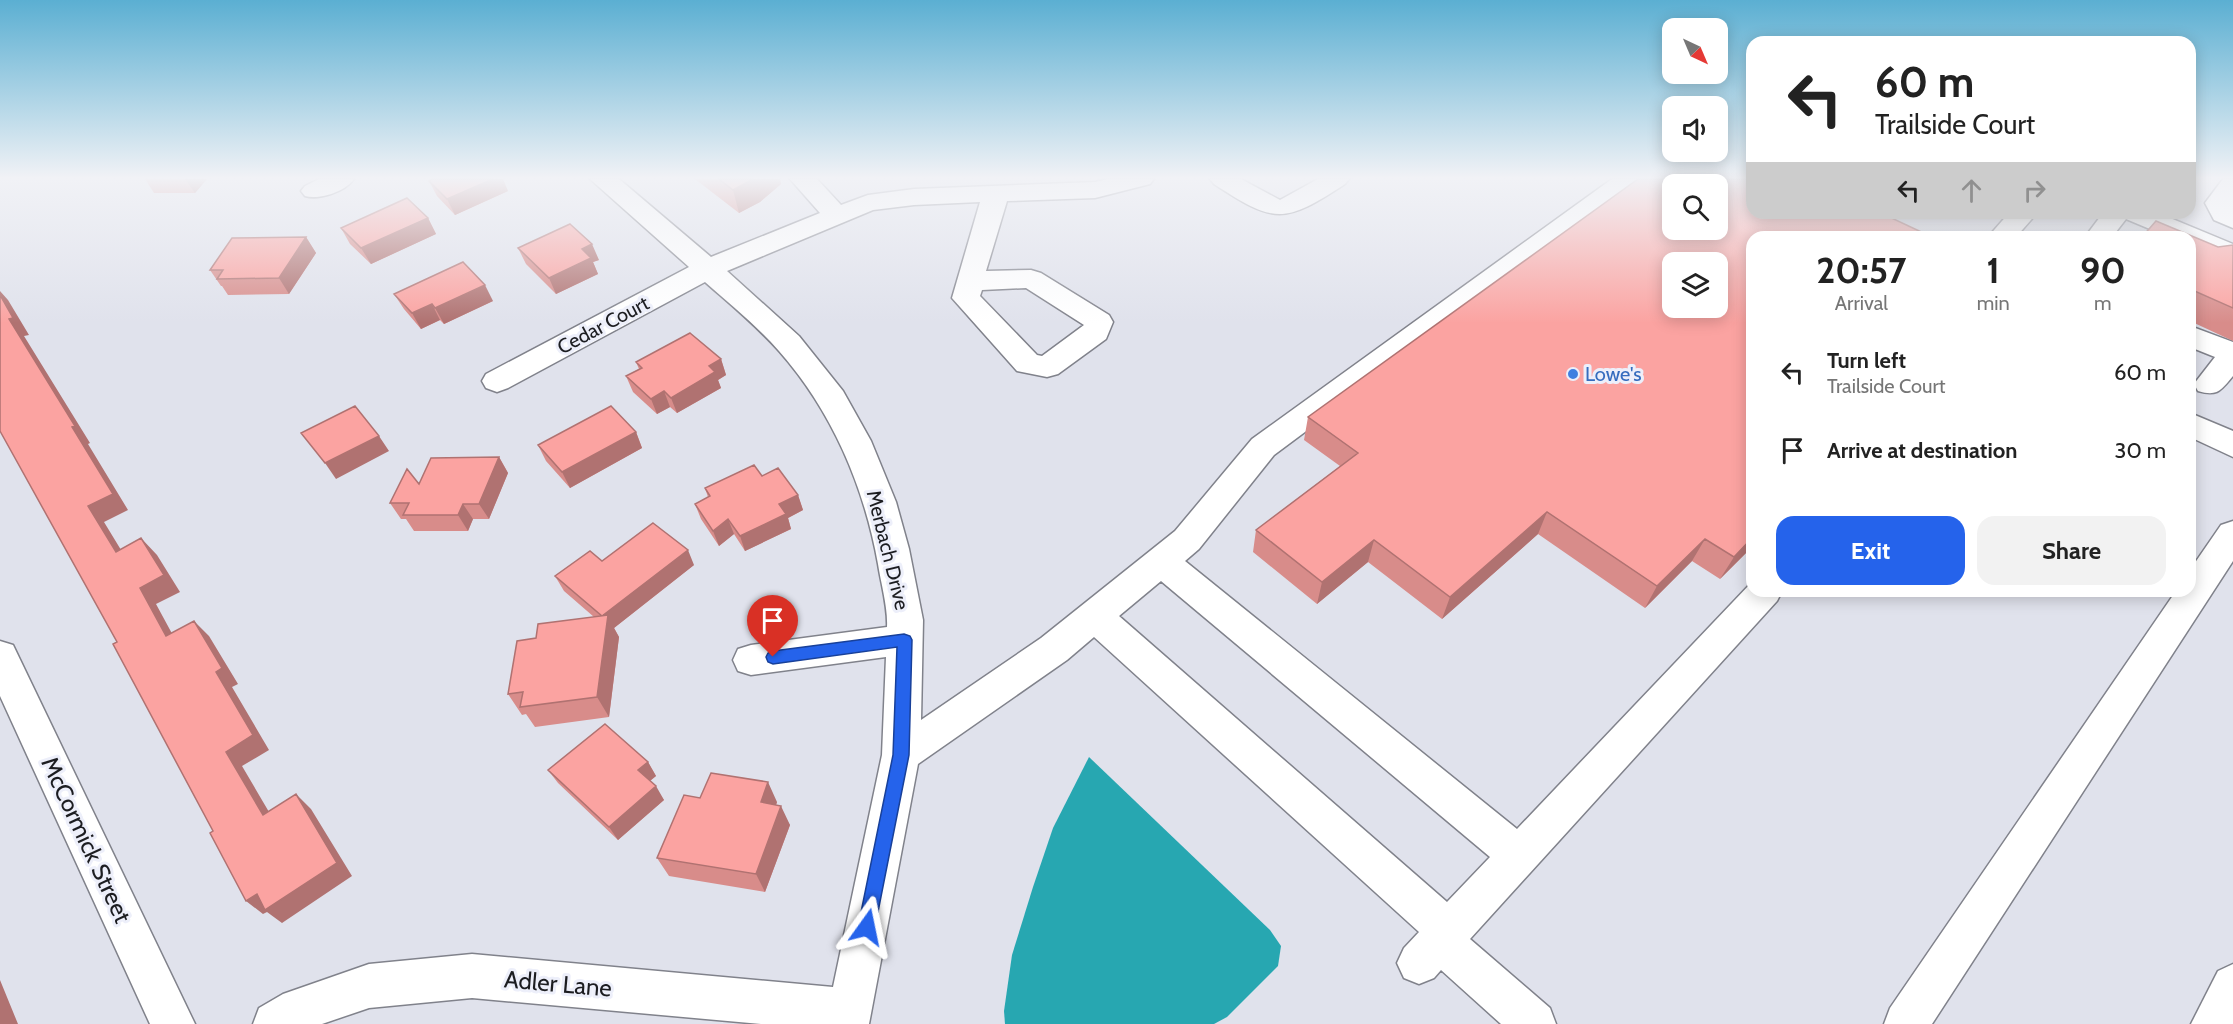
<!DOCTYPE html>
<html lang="en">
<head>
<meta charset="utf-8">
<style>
	body { margin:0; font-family:Cabin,sans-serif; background:#f2f2f2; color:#222; height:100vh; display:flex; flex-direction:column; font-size:22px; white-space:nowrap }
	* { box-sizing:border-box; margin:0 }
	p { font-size:20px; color:#767676 }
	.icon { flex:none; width:33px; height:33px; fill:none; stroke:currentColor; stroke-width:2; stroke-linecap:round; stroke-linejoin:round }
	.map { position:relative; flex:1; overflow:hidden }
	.side { position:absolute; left:1746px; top:231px; width:450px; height:366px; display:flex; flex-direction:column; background:#fff; border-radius:18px; box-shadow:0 3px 15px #0003 }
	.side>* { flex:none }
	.banner { position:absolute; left:1746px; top:36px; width:450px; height:183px; border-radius:18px; box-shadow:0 3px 15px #0003; background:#fff; color:#222; overflow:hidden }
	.needle { width:39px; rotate:136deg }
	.fabs { position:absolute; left:1662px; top:18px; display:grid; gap:12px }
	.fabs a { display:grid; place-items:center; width:66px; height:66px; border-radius:12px; background:#fff; box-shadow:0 3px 15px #0003; font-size:30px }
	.pin { position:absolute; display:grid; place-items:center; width:51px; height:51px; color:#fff; margin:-62px -26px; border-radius:50% 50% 50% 0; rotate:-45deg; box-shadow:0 0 6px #0007 }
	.pin .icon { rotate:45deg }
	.me { position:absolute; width:66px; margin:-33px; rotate:12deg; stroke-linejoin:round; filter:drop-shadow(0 0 4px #0008) }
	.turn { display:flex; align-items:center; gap:21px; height:126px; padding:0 30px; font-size:27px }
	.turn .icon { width:78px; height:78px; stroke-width:2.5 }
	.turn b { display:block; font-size:42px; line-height:51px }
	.lanes { display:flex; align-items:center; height:57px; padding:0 30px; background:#0003; justify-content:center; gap:30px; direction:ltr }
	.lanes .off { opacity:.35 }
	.eta { display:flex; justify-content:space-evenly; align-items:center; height:102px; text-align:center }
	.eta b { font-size:36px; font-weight:700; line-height:42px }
	.primary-button { display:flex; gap:12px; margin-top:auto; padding:12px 30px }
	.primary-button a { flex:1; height:69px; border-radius:18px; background:#2563eb; color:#fff; font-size:24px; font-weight:700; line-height:69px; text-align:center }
	.primary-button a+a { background:#f2f2f2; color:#222 }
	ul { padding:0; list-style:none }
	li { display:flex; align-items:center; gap:18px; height:78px; padding:0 30px }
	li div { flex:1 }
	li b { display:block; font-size:22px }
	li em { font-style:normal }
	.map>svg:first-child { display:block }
</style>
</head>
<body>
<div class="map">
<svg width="2233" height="1024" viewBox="0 0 2233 1024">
	<rect width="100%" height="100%" fill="#e0e2ec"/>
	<!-- water -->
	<path fill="#27a7b1" d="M1089 757 1270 930 1281 946 1278 966 1227 1017 1214 1024H1005L1004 1011 1012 955 1033 887 1053 828Z"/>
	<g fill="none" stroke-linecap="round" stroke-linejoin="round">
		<defs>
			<path id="minor" d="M319 179H354C345 192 319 200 305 196L301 191 305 186Z
				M590 179H619L711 257 820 213 790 179H817L841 205 868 195 914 189 1095 182 1108 179H1154L1150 184 1095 198 1007 201 986 271 1031 270 1041 273 1109 315 1113 322 1106 339 1058 374 1047 377 1017 371 952 298 980 202 914 205 873 210 727 271 799 336 843 391 871 441 896 502 909 549 923 620 921 720 1041 638 1175 531 1252 439 1612 179H1642L1638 184 1274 455 1199 549 1185 561 1517 829 1752 582V591H1782L1777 601 1470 939 1550 1008 1556 1024H1501L1441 970 1434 978 1419 984 1404 978 1397 963 1404 948 1419 932 1094 637 1067 660 918 764 869 1024H761L472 998 369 1008 322 1024H253L259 1008 283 994 369 964 472 954 833 987 882 755 886 657 751 675 738 671 733 660 738 649 751 645 887 627C888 607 881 584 878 564 864 486 832 411 779 351 757 326 730 304 705 282L508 388 497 392 486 388 482 381 486 374 689 267ZM1026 288 1084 325 1042 356 1037 355 980 296 982 290ZM1161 581 1490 857 1447 902 1119 616Z
				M1210 179H1241L1280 200 1318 179H1349L1345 184C1284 224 1275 224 1214 184Z
				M2223 179H2233V228L2214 220 2205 203Z
				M2009 213H2037L2016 237H1988Z
				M2103 213H2158L2233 244V263L2190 246V237H2169L2126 219 2112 237H2085Z
				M2190 326 2233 342V376C2221 390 2218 397 2198 391L2194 384 2215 357 2190 347Z
				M2190 413 2233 431V457L2190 437Z
				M2233 521V561L1932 1024H1884L1890 1008 2176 591H2190V570L2221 525Z
				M0 641 13 645 195 1024H150L0 696Z"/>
			<path id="major" d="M2233 964V1024H2191L2218 971Z"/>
		</defs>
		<!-- minor casing -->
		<use href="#minor" stroke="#80828b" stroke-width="3"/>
		<!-- major casing -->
		<use href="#major" stroke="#80828b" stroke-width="3"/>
		<!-- minor -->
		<use href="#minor" fill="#fff" fill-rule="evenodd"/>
		<!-- major -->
		<use href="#major" fill="#fff" fill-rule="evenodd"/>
	</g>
	<!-- wall -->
	<path fill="#d88c8a" d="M145 179H207L195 193H154Z
		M695 179H780L781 184 760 202 739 213Z
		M429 181 508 191 455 215 437 196Z
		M428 218 436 234 371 264 350 244 341 228Z
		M306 237 316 253 289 294 228 295 222 286H221L210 270Z
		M2190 237 2218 247 2233 245V341L2190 321Z
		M518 248 599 260 593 262 598 274 556 294 526 264Z
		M394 294 493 301 444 324 440 320 421 329 404 309Z
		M721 359 726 375 718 380 721 388 677 413 670 407 657 414 633 392 626 376 639 369 636 362Z
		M1308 417 1752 547 1720 579 1692 561 1645 608 1538 534 1442 619 1368 562 1317 604 1253 552 1256 530 1340 466 1304 440Z
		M636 432 642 448 570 488 546 461 538 445Z
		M499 457 508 473 489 519H473L468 531H414L406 519H401L390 503 419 484Z
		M762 476 798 495 803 510 788 518 791 529 745 551 734 534 719 546 701 519 695 504 708 497 705 488Z
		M602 561 694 565 614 628 619 637 609 717 535 727 526 714 522 715 508 694 536 638 594 617 564 591 555 576Z
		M648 762 656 776 650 781 664 800 618 840 558 783 548 770Z
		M700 798 777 802 776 805 790 825 765 892 669 876 657 858Z"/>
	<!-- shaded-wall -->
	<path fill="#b07271" d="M185 179H207L195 193Z
		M493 179H503L508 191 455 215 447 199Z
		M753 179H780L781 184 760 202 739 213 733 190Z
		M428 218 436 234 371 264 361 248Z
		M306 237 316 253 289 294 279 278Z
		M592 244 599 260 593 262 598 274 556 294 549 278 582 249Z
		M485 285 493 301 444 324 435 308Z
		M0 291 8 300 29 335 24 336 90 443 88 444 128 510 104 522 132 568 116 552 88 506 72 427 9 319 0 295Z
		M432 304 440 320 421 329 412 313Z
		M721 359 726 375 718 380 721 388 677 413 671 398 709 366Z
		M664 391 670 407 657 414 651 399Z
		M636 432 642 448 570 488 562 472Z
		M379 436 389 451 336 479 325 463Z
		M499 457 508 473 489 519 479 504Z
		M798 495 803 510 788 518 791 529 745 551 740 536 779 504Z
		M463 504 473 519 468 531 458 515Z
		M1547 512 1538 534 1442 619 1450 597Z
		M728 519 734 534 719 546 713 531Z
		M141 538 157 555 180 592 156 604 182 652 166 636 140 588Z
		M1752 538V547L1720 579 1734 557Z
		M1705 539 1692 561 1645 608 1657 586Z
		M1374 540 1368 562 1317 604 1322 582Z
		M688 550 694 565 614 628 619 637 609 717 597 697 602 616Z
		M194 621 209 636 238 684 232 687 269 750 242 766 279 829 263 815 226 752Z
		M648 762 656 776 646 784 638 770Z
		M768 782 777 802 770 822 761 802Z
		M656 786 664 800 618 840 609 827Z
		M296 794 311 809 352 876 282 923 267 912 263 914 246 901Z
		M781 806 790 825 765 892 756 874Z
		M0 980 18 1024H0Z"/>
	<!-- building -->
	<path fill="#fba3a1" stroke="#b07271" stroke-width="1.5" fill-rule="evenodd" d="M432 179H493L447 199 429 181Z
		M719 179H753L733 190Z
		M1638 179H1752V213H1881L1932 237H1752V538L1734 557 1705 539 1657 586 1547 512 1450 597 1374 540 1322 582 1256 530 1358 453 1308 417ZM1672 184H1718V230H1672ZM1672 262H1718V308H1672Z
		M407 198 428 218 361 248 341 228Z
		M2156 221 2218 247 2233 245V308L2190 289 2191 278H2190V237H2142Z
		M570 224 592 244 582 249 591 258 549 278 518 248Z
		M306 237 279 278 217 279 223 270H210L232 238Z
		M463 262 485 285 435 308 432 304 412 313 394 294Z
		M0 295 13 318 9 319 75 426 72 427 113 494 88 506 116 552 141 538 164 575 140 588 166 636 194 621 222 668 216 672 253 735 226 752 263 815 296 794 337 863 265 910 257 894 246 901 210 833 213 831 113 644 117 642 0 431Z
		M690 333 721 359 709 366 715 372 671 398 664 391 651 399 626 376 642 368 636 362Z
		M355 406 379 436 325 463 301 433Z
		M611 406 636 432 562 472 538 445Z
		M499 457 479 504H463L458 515H403L409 503H390L407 469 419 484 431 458Z
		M754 465 762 476 778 468 798 495 779 504 786 514 740 536 728 519 713 531 695 504 710 496 705 488Z
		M653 523 688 550 602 616 555 576 590 551 602 561Z
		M608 615 597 697 520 707 523 692 508 694 517 641 536 638 538 624Z
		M605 724 648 762 638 770 656 786 609 827 548 770Z
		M711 773 768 782 761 802 781 806 756 874 657 858 684 795 700 798Z"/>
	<!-- sky -->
	<linearGradient id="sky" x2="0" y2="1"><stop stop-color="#5bafd2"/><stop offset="0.55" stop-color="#f1f2f6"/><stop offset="1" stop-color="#f1f2f6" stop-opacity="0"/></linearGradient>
	<rect width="2233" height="323" fill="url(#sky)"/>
	<!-- route -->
	<path fill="#2563eb" stroke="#184099" stroke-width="1.5" d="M904 634 910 636 912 640 909 755 875 927 873 933 867 935 860 933 858 927 893 755 897 647 773 664 768 662 766 657 768 653 773 651Z"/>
	<!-- markers -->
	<circle fill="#3f7fe0" stroke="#edeffa" stroke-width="2" cx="1573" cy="374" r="6"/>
	<g text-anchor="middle" stroke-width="6" stroke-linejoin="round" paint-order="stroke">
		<!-- street labels -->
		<g font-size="20" fill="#1c1d21" stroke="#edeffa">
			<text transform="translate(603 325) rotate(-28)" y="7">Cedar Court</text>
			<text transform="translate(888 550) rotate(76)" y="7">Merbach Drive</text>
		</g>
		<!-- shop labels -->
		<g font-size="20" fill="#366cbe" stroke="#edeffa" text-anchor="start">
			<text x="1585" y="381">Lowe's</text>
		</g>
		<!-- near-street labels -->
		<g font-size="24" fill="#1c1d21" stroke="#edeffa">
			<text transform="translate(86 840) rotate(65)" y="8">McCormick Street</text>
			<text transform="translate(558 984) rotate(5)" y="8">Adler Lane</text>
		</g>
	</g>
</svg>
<div class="fabs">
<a><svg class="needle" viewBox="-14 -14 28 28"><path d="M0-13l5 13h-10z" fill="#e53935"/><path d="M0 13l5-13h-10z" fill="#767676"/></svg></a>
<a><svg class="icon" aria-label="sound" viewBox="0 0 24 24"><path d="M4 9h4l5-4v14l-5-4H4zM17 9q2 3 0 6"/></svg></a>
<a><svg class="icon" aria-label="search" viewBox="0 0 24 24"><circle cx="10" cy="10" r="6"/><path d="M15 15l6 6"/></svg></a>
<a><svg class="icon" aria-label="layers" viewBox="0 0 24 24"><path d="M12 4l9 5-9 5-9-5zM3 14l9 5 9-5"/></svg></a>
</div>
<div class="pin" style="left:773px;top:657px;background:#d93025"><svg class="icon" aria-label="arrive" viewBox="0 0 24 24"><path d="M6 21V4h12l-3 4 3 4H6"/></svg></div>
<svg class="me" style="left:867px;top:927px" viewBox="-20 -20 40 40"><path d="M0-17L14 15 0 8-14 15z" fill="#2563eb" stroke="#fff" stroke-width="4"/></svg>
<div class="banner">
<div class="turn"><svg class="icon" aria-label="left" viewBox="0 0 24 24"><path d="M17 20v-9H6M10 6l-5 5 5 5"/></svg><div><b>60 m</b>Trailside Court</div></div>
<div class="lanes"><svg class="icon" aria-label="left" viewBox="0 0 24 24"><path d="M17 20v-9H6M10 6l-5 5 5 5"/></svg><svg class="icon off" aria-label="ahead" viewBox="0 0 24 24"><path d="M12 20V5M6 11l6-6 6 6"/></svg><svg class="icon off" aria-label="right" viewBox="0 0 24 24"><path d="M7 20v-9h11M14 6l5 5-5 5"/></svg></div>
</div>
<section class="side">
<div class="eta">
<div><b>20:57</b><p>Arrival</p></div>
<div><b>1</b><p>min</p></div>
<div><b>90</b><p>m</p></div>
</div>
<ul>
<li><svg class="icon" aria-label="left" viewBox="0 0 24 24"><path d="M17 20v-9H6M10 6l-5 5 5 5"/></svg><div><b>Turn left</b><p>Trailside Court</p></div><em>60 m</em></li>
<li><svg class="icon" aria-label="arrive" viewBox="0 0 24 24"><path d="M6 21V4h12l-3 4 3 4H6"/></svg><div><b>Arrive at destination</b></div><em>30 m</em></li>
</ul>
<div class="primary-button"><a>Exit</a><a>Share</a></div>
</section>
</div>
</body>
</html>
